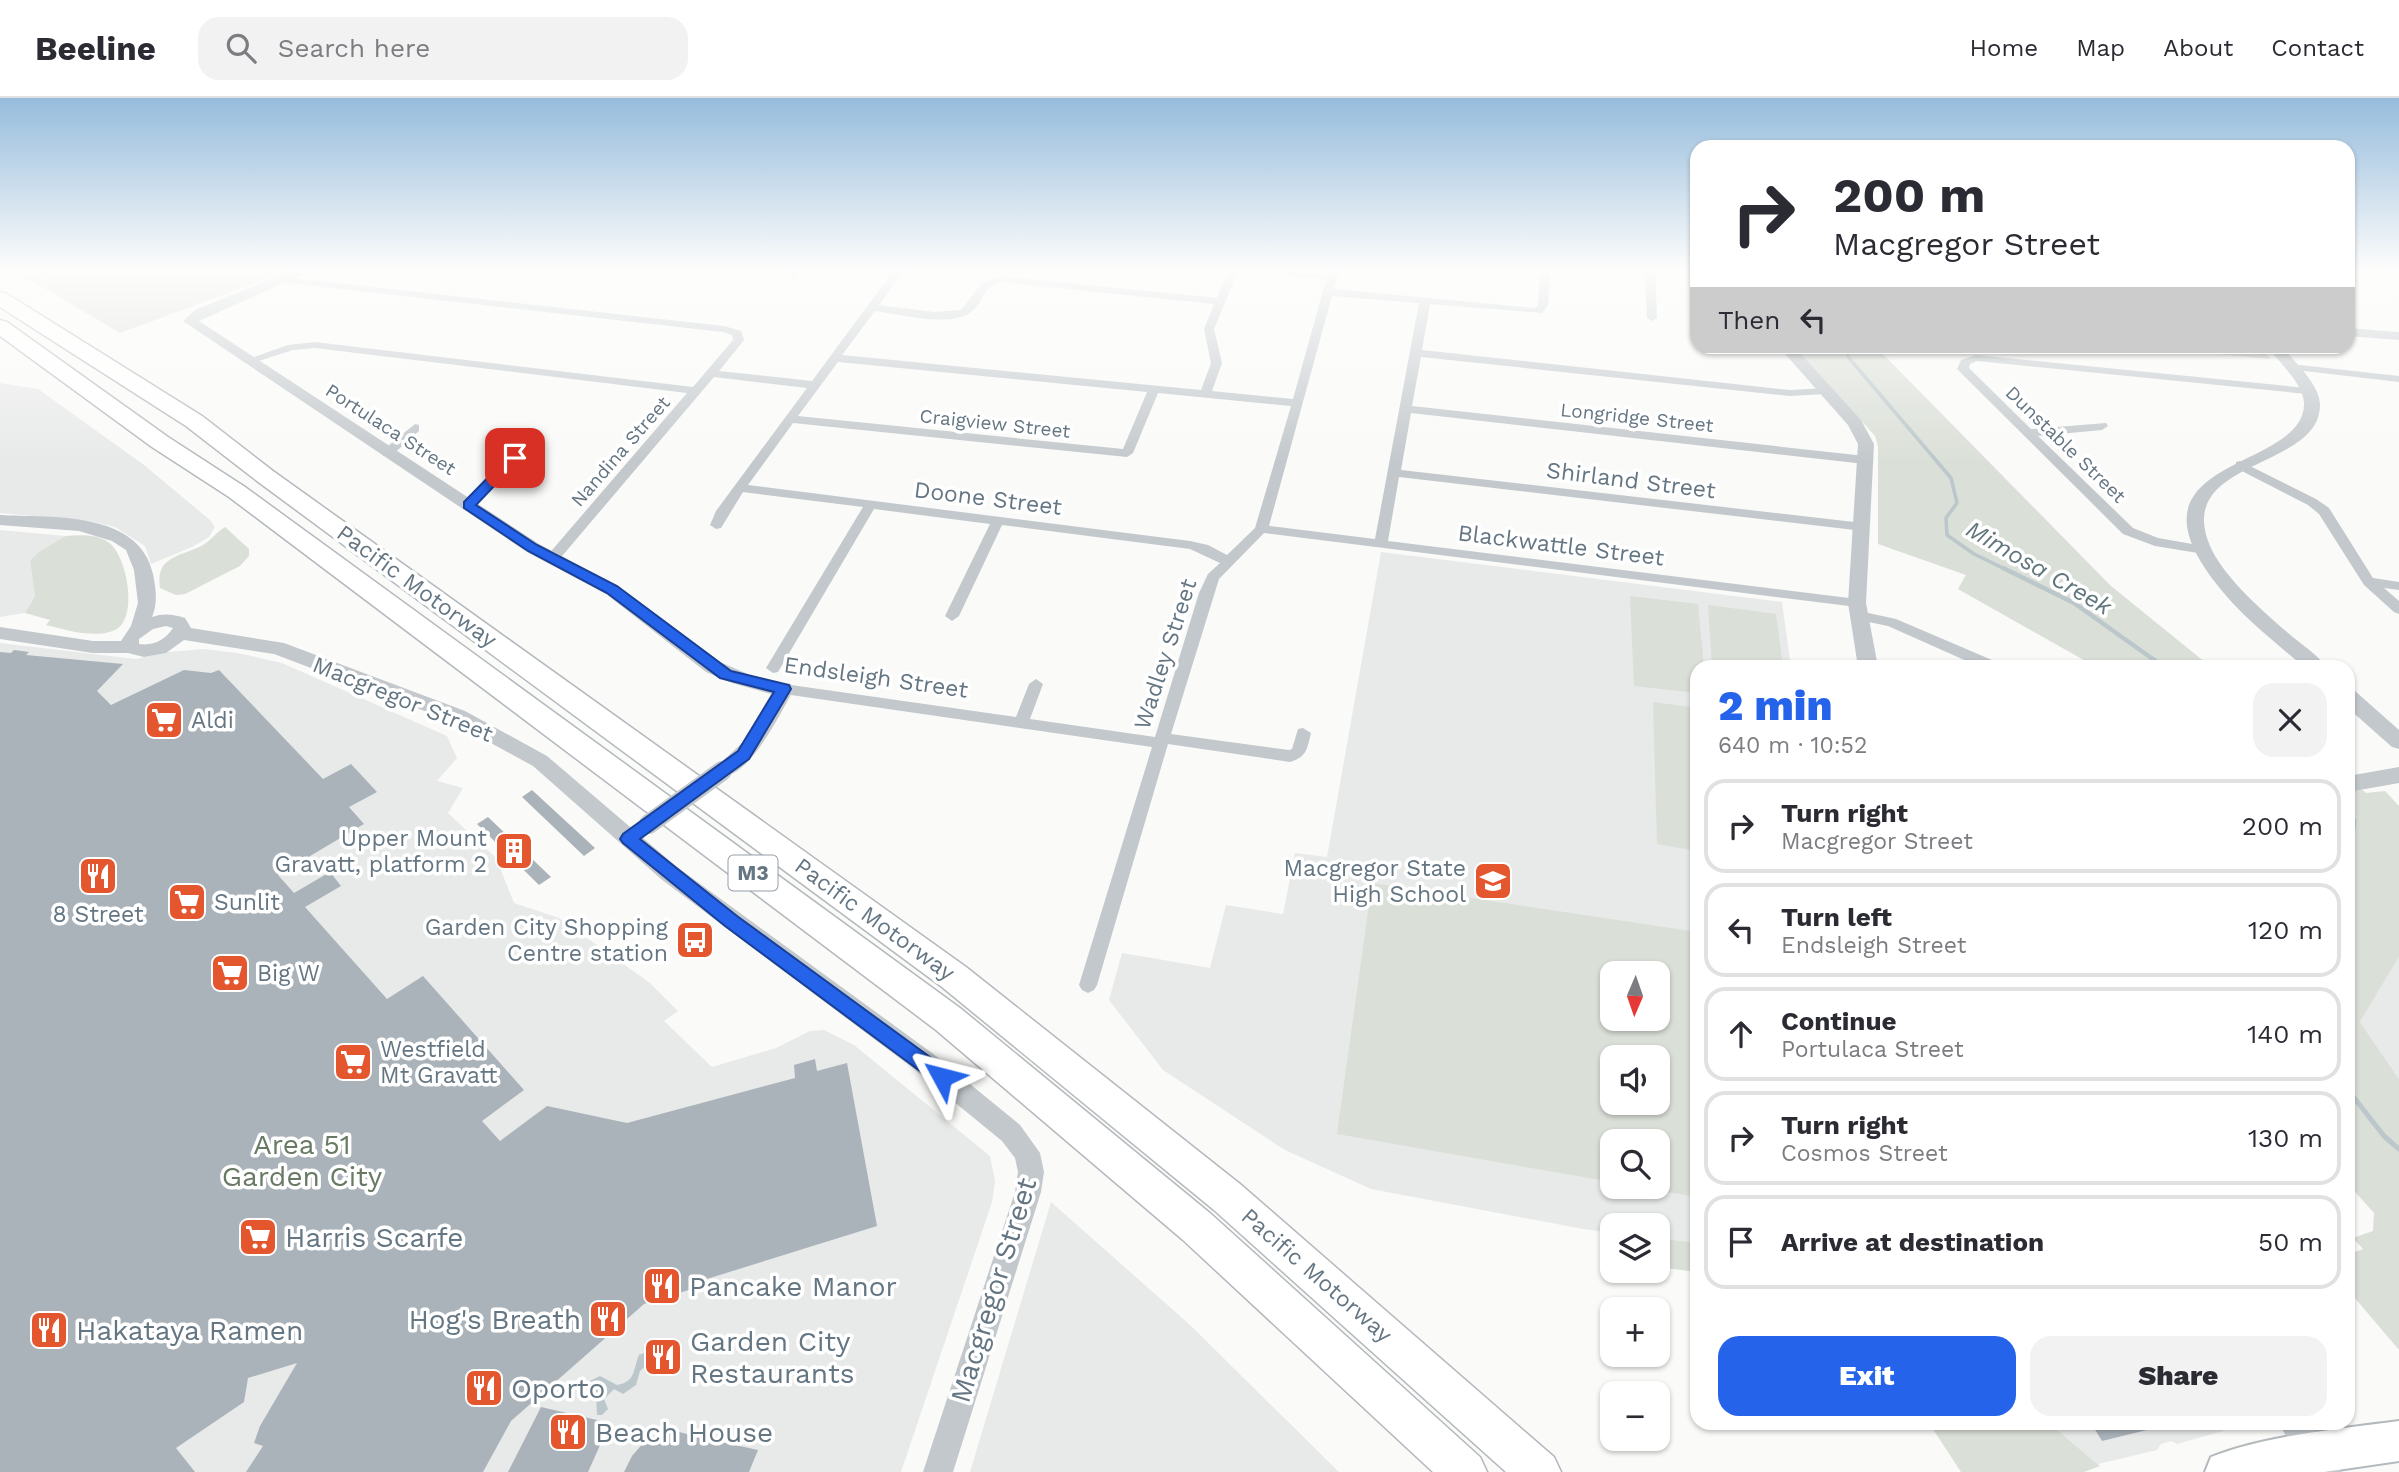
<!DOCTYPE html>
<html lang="en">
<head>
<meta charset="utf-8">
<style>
	body { margin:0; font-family:"Work Sans",sans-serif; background:#f2f2f3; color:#2b2b33; height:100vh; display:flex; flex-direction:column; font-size:26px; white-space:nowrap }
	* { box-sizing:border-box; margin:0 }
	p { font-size:23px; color:#7c7c81 }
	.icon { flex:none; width:38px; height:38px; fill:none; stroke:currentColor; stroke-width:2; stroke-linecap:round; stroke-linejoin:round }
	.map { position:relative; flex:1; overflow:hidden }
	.panel { position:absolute; left:1690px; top:562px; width:665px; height:770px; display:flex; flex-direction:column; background:#fff; border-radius:21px; box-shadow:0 2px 5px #0004 }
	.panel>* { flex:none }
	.banner { position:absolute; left:1690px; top:42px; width:665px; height:214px; border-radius:21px; box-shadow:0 2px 5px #0004; background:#fff; color:#2b2b33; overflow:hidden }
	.needle { width:46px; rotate:182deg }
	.controls { position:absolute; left:1600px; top:863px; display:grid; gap:14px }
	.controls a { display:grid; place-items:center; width:70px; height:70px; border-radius:14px; background:#fff; box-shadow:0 2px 5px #0004; font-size:35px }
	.pin { position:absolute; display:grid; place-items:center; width:60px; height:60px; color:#fff; margin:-30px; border-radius:14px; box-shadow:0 4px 10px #0006 }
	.me { position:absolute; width:77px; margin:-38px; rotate:308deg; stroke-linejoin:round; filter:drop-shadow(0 0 5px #0008) }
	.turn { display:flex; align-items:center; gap:24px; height:147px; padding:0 28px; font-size:32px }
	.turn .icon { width:91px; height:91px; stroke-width:2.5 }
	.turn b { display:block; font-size:49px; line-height:60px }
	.then { display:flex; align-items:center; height:66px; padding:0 28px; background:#0003; gap:14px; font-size:26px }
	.round { display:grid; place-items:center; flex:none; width:74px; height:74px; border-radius:21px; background:#f2f2f3 }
	.headline { display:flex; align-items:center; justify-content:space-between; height:119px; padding:0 28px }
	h1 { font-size:42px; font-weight:800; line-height:52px; color:#2563eb }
	.cta { display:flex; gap:14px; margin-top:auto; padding:14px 28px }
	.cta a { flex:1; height:80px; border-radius:21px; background:#2563eb; color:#fff; font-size:28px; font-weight:800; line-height:80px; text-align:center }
	.cta a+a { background:#f2f2f3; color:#2b2b33 }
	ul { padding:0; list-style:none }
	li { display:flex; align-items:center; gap:21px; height:94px; margin:0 14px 10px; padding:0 14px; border:4px solid #e1e1e2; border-radius:21px }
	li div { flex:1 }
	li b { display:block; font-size:26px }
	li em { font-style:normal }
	header { display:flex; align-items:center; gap:42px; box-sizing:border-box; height:98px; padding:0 35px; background:#fff; border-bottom:2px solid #e1e1e2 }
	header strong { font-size:33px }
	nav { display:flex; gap:38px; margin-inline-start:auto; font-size:24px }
	.search { width:490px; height:63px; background:#f2f2f3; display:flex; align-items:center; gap:18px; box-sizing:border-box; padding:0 24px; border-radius:21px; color:#7c7c81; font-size:26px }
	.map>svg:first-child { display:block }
</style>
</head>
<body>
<header>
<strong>Beeline</strong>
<div class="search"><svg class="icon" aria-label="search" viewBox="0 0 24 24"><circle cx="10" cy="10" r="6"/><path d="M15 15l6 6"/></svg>Search here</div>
<nav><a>Home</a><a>Map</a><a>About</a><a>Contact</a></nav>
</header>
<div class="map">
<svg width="2399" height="1374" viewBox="0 0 2399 1374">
	<rect width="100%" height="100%" fill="#fafaf8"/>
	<!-- built -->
	<path fill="#e8e9e9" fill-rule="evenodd" d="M0 285 38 291 144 367 210 422 215 429 209 439 192 449 151 466 145 448 115 429 94 424 0 415Z
		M0 432 66 438 30 463 35 498 25 515 0 519Z
		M1381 454 1782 504 1791 569H1698L1697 1145 1657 1140V1127H1612V1135L1583 1131 1371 1091 1285 1052 1163 972 1109 902 1122 855 1210 870 1226 807 1283 816 1295 755 1327 759ZM1612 875H1657V920H1612ZM1612 959H1657V1004H1612ZM1612 1043H1657V1088H1612Z
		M0 545 136 561 168 554 203 551 238 555 282 565 447 638 457 660 437 683 463 690 448 715 496 760 514 805 559 820 650 885 678 913 664 923 712 969 776 950 810 933 824 932 854 947 990 1058 995 1083 992 1104 901 1374H0Z
		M2399 859V981L2360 924Z
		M1051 1104 1189 1226 1339 1374H970Z
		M2049 1325H2230L2223 1333 2177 1346 2171 1343 2161 1346 2157 1352 2098 1366Z"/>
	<!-- green -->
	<path fill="#dadfd7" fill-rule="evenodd" d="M15 173H288L120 235Z
		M1795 249H1876L2111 488 2211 569H2096L1958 491 1966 477 1878 446V349L1875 338Z
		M2144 249H2262L2270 261Z
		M225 429 249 451V458L240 468 185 496 176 497 160 490C155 458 180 459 203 447 211 442 217 434 225 429Z
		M66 438C80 437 96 436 108 444 127 456 139 521 115 532 95 541 66 532 46 527L50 522 25 515 35 498 30 463 39 454Z
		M1630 498 1698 506 1704 569H1698L1697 595 1634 588Z
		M1708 507 1776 516 1783 569H1712Z
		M1653 604 1697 610V753L1657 746Z
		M2349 681 2366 695 2385 693 2399 708V859L2360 924 2399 981V1252L2349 1193V1156L2363 1151 2353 1140 2373 1133 2374 1115 2349 1087Z
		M1372 785 1697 834V1099L1637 1089 1657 1088V1043H1612V1084L1337 1036ZM1612 875H1657V920H1612ZM1612 959H1657V1004H1612Z
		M1657 1140 1697 1145V1174L1657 1169Z
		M1929 1325H2049L2100 1368 2084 1374H1961Z"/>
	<!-- water -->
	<path fill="#bbc7cb" d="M651 1252 653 1262 640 1273 636 1287 623 1296 614 1291 604 1301 608 1311 602 1317H597L596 1294 588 1284 600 1278 617 1287C636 1284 633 1271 639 1257Z"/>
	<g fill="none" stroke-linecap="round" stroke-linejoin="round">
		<!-- stream-far2 -->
		<path stroke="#bbc7cb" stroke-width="3.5" d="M24 181 55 173
			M1844 248 1849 260 1951 380 1957 405 1946 420 1947 437 1974 456 2007 472"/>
		<!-- stream-far1 -->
		<path stroke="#bbc7cb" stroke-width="4.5" d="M2003 470 2074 505 2164 569
			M2348 716 2354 723 2348 767"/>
		<!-- stream -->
		<path stroke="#bbc7cb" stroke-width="5" d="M2348 992 2384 1038 2399 1051"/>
	</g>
	<!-- building -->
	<path fill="#aab3b9" d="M14 552 29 554 26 557 123 566 97 593 111 607 184 572 211 575 219 572 323 681 351 666 377 694 349 709 364 726 278 777 294 795 330 774 341 788 305 809 387 901 423 878 524 992 482 1023 500 1043 547 1008 627 1025 795 980 794 967 815 961 817 973 847 965 877 1128 694 1185 695 1190 644 1206 511 1323 483 1374H246L263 1348 254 1345 260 1328 297 1265 248 1280 244 1304 176 1350 195 1374H0V554L11 555Z
		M532 692 595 750 584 758 522 699Z
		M488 719 551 779 539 787 477 726Z
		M541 1309 610 1325 588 1374H508Z
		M2091 1325H2159V1329L2102 1343Z
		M672 1332 698 1339 758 1352 749 1374H624L632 1358 645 1343 659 1335Z"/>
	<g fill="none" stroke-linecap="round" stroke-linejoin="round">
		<defs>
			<path id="trunk" d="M2399 1323V1363L2324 1374H2205L2211 1359C2266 1337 2340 1331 2399 1323Z"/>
			<path id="motorway" d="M0 194 7 196 202 318 273 373 966 869 1240 1086 1554 1359 1561 1374H1506L1214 1112 942 889 257 383 186 328 0 209Z
				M0 222 7 224 168 339 245 389 960 910 1211 1116 1480 1359 1487 1374H1433L1183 1142 936 932 229 399 152 349 0 238Z"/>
		</defs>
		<!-- trunk casing -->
		<use href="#trunk" stroke="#b4b9bd" stroke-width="4"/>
		<!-- motorway casing -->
		<use href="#motorway" stroke="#b4b9bd" stroke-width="3"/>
		<!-- minor -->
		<path fill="#c3c8cc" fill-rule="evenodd" d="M791 173H801L793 180 788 177Z
			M893 173H903L879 207 934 214 961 212 983 184 1000 178 1217 200 1228 173H1238L1214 231 1222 265 1212 293 1293 301 1326 182 1274 176 1269 173 1328 176 1329 173H1339L1334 191 1535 210 1538 207 1540 173H1550L1548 207 1542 215 1430 206 1422 252 1790 292 1825 290 1831 293 1825 296 1790 298 1421 259 1412 308 1865 358 1871 362 1865 366 1411 315 1401 372 1863 425 1869 429 1863 433 1399 379 1388 443 1857 501 1864 505 1857 509 1264 435 1219 481 1171 636 1289 652 1292 651 1298 631 1303 630 1311 635C1307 651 1307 659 1290 664L1168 646 1097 887 1094 892 1088 895 1082 892 1079 887 1152 649 784 596 777 591 784 586 1016 619 1029 586 1036 581 1043 586 1030 621 1155 639 1199 495 1208 476 1220 465 1190 451 1002 427 959 518 952 523 945 518 990 426 874 411 778 574 773 575 766 570 863 409 743 394 721 430 716 431 710 427 716 413 807 290 714 279 557 464H547V458L687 295 315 250 293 252 249 266 243 263 288 247 315 244 693 289 733 242 732 237 723 234 279 184V180L283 179 724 228 741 233 744 242 719 273 812 283ZM1000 184 1214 206 1204 231 1211 265 1201 292 842 257 875 213C898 216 951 230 971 214 983 205 983 189 1000 184ZM1332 198 1419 205 1375 441 1269 428ZM838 264 1147 294 1123 351 798 318ZM1158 295 1291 308 1255 430 1227 457 1208 447 1190 443 748 387 793 325 1127 359 1133 355Z
			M1645 173H1655L1657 220 1652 223 1647 220Z
			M2381 173H2399V177Z
			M1976 257 2307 290 2313 293 2307 296 1977 263 1970 266 1969 270 2031 331 2106 325 2108 328 2102 332 2038 338 2133 430 2158 440 2209 449V455L2204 456 2155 448 2123 436 1959 273 1957 271 1961 262Z
			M2291 266 2399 278V284L2287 271 2285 269Z
			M415 326 419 327V333L391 358H383V352Z
			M530 340 536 344 534 347 473 410H463V404L526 341Z
			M2240 363 2316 401 2329 410 2373 480 2399 484V492L2384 490 2399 503V516L2394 514 2364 487 2319 416 2308 407 2236 370V364Z
			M1859 513 1896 521 1999 565 2001 569H1980L1888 528 1854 521 1852 518 1854 515Z"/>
		<!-- tertiary -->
		<path fill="#c3c8cc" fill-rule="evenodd" d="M291 173H310L199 223 539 446 618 488 720 564 750 577 791 586 794 591C781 614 746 688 715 678L712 673 743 644 771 596 732 585 706 574 606 496 527 454 183 223 195 212Z
			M2348 230 2399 234V242L2348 238Z
			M1778 248H1794L1861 322 1874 346 1866 505 1878 569H1858L1848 505 1858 346 1848 327Z
			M2267 248H2282C2294 264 2319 285 2320 306 2321 371 2182 360 2207 440 2218 476 2266 516 2294 540 2305 549 2318 557 2326 569H2304C2274 543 2242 519 2218 488 2114 358 2302 374 2304 307 2305 286 2278 264 2267 248Z
			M0 417C51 420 139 412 153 476 156 491 158 505 152 519 163 515 173 516 185 520L191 530 284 545 465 613 547 658 677 769 932 955 1020 1027 1040 1055 1044 1074 1041 1094 953 1374H923L1015 1094 1018 1074 1015 1060 1002 1043 914 971 661 781 533 668 451 623 274 556 184 542 166 555 144 559 128 555H93L0 541V529L93 543H121L131 528 138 505 134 472 126 452 112 443 79 433 0 427ZM166 528 173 530C165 542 154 548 139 546V541L153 531Z
			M2348 591 2355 593 2399 632V651L2392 649 2348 610Z
			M2399 669V685L2348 694V678Z
			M2278 1325H2311L2342 1374H2309Z"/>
		<!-- trunk -->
		<use href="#trunk" fill="#fff" fill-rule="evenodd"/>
		<!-- motorway -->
		<use href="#motorway" fill="#fff" fill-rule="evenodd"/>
		<!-- tertiary-bridge -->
		<path stroke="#c3c8cc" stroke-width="20" d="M649 726 722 673"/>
	</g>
	<!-- sky -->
	<linearGradient id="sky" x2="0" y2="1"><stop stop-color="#96bcdc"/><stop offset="0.47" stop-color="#fdfdfc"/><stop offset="1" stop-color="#fdfdfc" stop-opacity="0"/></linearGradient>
	<rect width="2399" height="365" fill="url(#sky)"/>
	<!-- route -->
	<path fill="#2563eb" stroke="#184099" stroke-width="2" d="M515 356 521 360 519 362 476 407 537 447 617 488 731 573 789 587 791 591 749 661 640 741 737 818 949 973 952 979 949 985 942 988 936 985 725 828 623 745 620 741 623 736 738 653 774 594 720 580 607 495 528 453 464 410V404L510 357Z"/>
	<!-- icons -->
	<defs>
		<symbol id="supermarket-square" viewBox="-11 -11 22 22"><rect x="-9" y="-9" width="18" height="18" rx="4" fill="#e4572e" stroke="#fff"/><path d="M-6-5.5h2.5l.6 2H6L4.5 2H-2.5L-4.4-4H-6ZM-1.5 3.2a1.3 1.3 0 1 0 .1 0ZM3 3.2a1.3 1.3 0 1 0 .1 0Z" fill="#fff"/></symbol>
		<symbol id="building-square" viewBox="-11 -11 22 22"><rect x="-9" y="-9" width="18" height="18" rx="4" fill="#e4572e" stroke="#fff"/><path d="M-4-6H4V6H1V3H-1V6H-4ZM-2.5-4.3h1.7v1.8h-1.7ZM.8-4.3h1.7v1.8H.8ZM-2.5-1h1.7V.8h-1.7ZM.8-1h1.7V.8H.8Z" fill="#fff"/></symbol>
		<symbol id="restaurant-square" viewBox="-11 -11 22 22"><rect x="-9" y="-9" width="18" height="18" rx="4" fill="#e4572e" stroke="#fff"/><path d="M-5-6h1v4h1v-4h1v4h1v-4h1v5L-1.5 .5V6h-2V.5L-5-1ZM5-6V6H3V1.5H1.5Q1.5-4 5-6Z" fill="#fff"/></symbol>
		<symbol id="school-square" viewBox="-11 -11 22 22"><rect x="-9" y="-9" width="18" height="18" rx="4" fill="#e4572e" stroke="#fff"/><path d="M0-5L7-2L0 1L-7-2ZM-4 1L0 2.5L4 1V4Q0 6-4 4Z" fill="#fff"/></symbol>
		<symbol id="bus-square" viewBox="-11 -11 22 22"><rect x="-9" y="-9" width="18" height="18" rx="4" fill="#e4572e" stroke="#fff"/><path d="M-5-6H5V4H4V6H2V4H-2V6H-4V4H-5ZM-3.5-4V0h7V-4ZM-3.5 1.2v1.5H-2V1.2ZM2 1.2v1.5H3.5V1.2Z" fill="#fff"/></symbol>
	</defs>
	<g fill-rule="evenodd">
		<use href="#supermarket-square" x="142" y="600" width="44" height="44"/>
		<use href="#building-square" x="492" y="731" width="44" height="44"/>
		<use href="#restaurant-square" x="76" y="756" width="44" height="44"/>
		<use href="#school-square" x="1471" y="761" width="44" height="44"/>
		<use href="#supermarket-square" x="165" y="782" width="44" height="44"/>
		<use href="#bus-square" x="673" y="820" width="44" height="44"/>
		<use href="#supermarket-square" x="208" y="853" width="44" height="44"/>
		<use href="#supermarket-square" x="331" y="942" width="44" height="44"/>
		<use href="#supermarket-square" x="236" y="1117" width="44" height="44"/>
		<use href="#restaurant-square" x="640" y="1166" width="44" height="44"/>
		<use href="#restaurant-square" x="586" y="1199" width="44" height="44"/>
		<use href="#restaurant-square" x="27" y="1210" width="44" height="44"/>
		<use href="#restaurant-square" x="641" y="1237" width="44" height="44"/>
		<use href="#restaurant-square" x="462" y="1268" width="44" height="44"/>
		<use href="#restaurant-square" x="546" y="1312" width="44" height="44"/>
	</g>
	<g text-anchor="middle" stroke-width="7" stroke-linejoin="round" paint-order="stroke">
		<!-- far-street labels -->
		<g font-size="19" fill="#657683" stroke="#fff">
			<text transform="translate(1637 319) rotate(6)" y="7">Longridge Street</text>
			<text transform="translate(995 325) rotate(6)" y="7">Craigview Street</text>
			<text transform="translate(391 331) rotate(33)" y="7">Portulaca Street</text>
			<text transform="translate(2066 346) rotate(44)" y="7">Dunstable Street</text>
			<text transform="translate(620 353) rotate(-49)" y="7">Nandina Street</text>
		</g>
		<!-- shield labels -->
		<rect fill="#fff" stroke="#939fa8" stroke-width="2" x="728.5" y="757.5" width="49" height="35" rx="5"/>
		<g font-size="21" font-weight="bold" fill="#657683">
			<text x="753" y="782">M3</text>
		</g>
		<!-- street labels -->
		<g font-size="23" fill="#657683" stroke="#fff">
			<text transform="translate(1631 382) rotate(7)" y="8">Shirland Street</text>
			<text transform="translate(988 400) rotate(7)" y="8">Doone Street</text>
			<text transform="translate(1561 447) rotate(7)" y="8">Blackwattle Street</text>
			<text transform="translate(417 488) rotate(36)" y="8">Pacific Motorway</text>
			<text transform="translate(1165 556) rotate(-72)" y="8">Wadley Street</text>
			<text transform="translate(876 579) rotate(8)" y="8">Endsleigh Street</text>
			<text transform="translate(403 601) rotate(22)" y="8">Macgregor Street</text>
			<text transform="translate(875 821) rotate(36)" y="8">Pacific Motorway</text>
			<text transform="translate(1317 1177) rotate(41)" y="8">Pacific Motorway</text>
		</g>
		<!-- poi labels -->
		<g font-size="23" fill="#657683" stroke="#fff" text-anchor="start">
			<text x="191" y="630">Aldi</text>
			<text x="487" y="748" text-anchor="end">Upper Mount<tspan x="487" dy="26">Gravatt, platform 2</tspan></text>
			<text x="1466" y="778" text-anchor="end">Macgregor State<tspan x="1466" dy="26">High School</tspan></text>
			<text x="214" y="812">Sunlit</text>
			<text x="98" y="824" text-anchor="middle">8 Street</text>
			<text x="668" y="837" text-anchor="end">Garden City Shopping<tspan x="668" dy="26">Centre station</tspan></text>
			<text x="257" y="883">Big W</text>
			<text x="380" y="959">Westfield<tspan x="380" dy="26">Mt Gravatt</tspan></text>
		</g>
		<!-- water labels -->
		<g font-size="24" font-style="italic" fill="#60757c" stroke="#fff">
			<text transform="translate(2039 470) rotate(30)" y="8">Mimosa Creek</text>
		</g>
		<!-- near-park labels -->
		<g font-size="28" fill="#687a64" stroke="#fff">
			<text x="302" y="1056">Area 51<tspan x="302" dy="32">Garden City</tspan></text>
		</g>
		<!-- near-poi labels -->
		<g font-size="28" fill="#657683" stroke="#fff" text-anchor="start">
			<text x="285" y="1149">Harris Scarfe</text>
			<text x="689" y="1198">Pancake Manor</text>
			<text x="581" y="1231" text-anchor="end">Hog's Breath</text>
			<text x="76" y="1242">Hakataya Ramen</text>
			<text x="690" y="1253">Garden City<tspan x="690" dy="32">Restaurants</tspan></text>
			<text x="511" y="1300">Oporto</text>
			<text x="595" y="1344">Beach House</text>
		</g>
		<!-- near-street labels -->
		<g font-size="28" fill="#657683" stroke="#fff">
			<text transform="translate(993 1192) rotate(-73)" y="10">Macgregor Street</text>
		</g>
	</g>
</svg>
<div class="controls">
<a><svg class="needle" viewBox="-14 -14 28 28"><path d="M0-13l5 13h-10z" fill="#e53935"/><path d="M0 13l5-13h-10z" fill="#7c7c81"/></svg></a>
<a><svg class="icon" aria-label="sound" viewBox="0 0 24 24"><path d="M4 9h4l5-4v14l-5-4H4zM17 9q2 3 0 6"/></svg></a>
<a><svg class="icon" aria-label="search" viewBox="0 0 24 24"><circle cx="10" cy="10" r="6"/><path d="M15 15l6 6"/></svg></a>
<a><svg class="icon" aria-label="layers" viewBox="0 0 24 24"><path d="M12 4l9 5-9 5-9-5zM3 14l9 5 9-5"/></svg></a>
<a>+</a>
<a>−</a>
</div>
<div class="pin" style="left:515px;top:360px;background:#d93025"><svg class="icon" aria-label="arrive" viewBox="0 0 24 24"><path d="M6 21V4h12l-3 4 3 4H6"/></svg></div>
<svg class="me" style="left:942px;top:979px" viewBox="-20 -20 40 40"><path d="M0-17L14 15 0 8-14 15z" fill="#2563eb" stroke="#fff" stroke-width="4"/></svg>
<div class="banner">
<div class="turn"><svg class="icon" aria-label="right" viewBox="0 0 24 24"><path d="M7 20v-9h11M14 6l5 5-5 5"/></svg><div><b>200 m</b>Macgregor Street</div></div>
<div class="then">Then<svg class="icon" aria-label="left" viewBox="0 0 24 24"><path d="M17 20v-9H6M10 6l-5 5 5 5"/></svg></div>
</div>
<section class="panel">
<div class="headline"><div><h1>2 min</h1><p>640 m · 10:52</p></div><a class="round"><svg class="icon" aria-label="close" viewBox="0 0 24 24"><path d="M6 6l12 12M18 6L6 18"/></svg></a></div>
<ul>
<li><svg class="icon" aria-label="right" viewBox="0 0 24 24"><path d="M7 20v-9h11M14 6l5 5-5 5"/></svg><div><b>Turn right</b><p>Macgregor Street</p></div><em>200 m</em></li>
<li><svg class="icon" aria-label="left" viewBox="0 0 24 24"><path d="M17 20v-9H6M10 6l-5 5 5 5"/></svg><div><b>Turn left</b><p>Endsleigh Street</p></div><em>120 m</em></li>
<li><svg class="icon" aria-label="ahead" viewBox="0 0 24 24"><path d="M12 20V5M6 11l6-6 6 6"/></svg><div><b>Continue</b><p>Portulaca Street</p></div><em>140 m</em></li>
<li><svg class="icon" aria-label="right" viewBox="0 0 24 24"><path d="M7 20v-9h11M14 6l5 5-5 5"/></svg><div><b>Turn right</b><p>Cosmos Street</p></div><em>130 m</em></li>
<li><svg class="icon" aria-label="arrive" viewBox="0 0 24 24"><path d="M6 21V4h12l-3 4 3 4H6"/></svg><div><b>Arrive at destination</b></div><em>50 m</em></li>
</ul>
<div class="cta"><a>Exit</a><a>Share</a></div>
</section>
</div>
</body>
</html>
